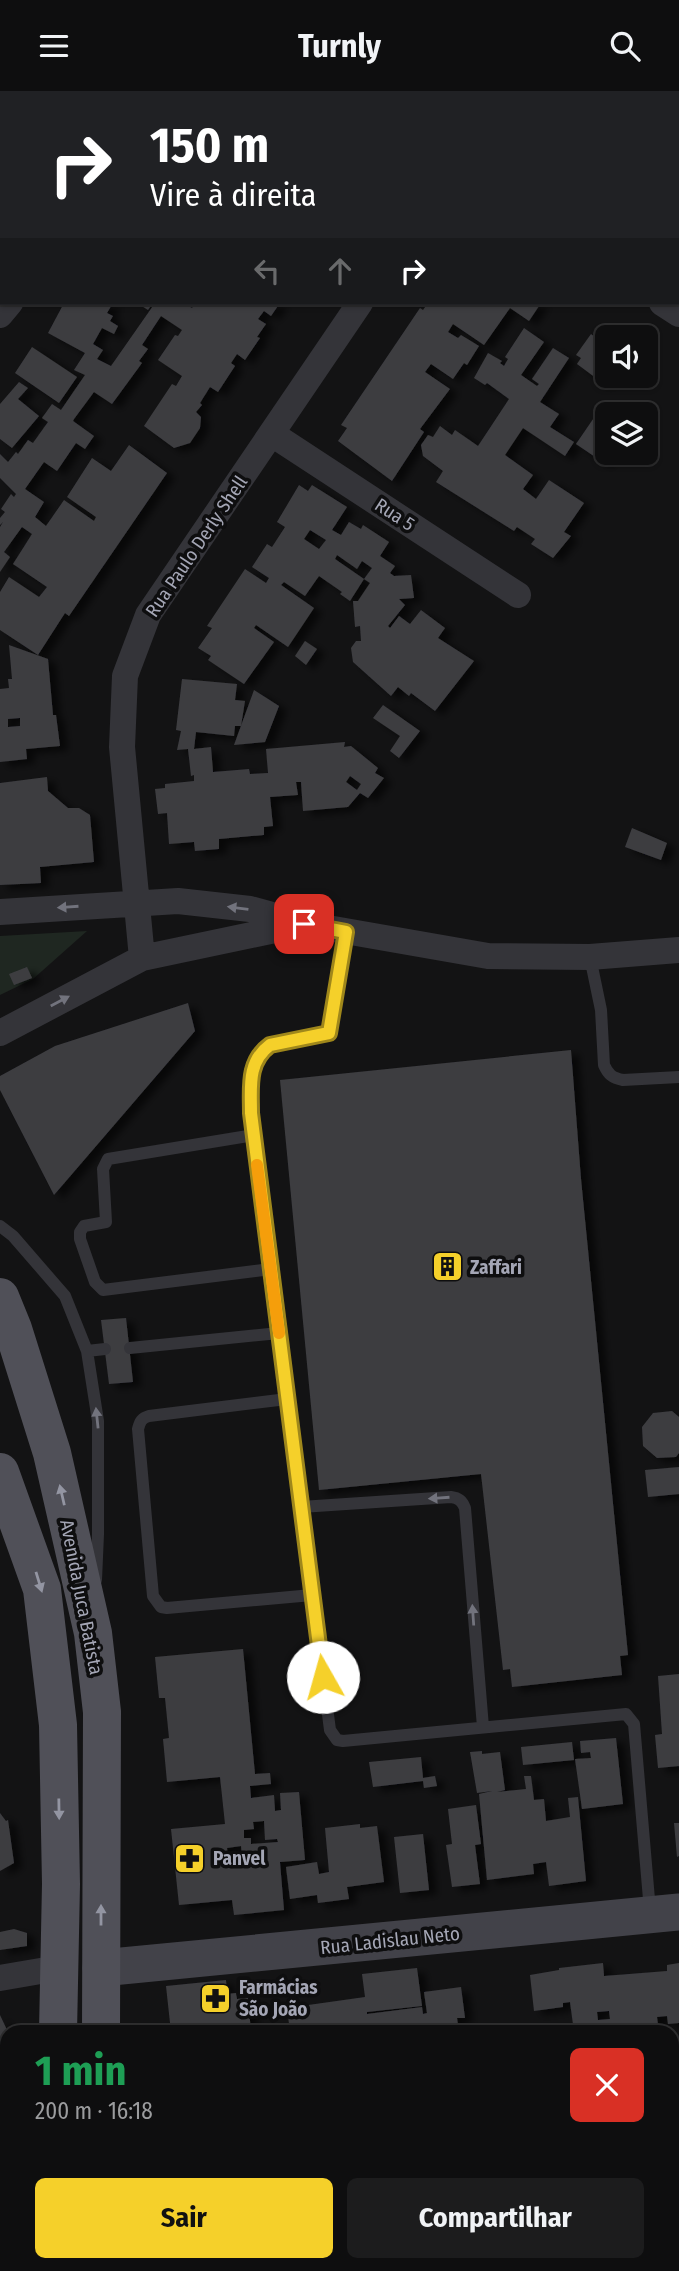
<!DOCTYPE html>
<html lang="pt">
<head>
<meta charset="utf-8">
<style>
	body { margin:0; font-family:"Fira Sans Condensed",sans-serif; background:#1c1c1d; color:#f1f3f6; height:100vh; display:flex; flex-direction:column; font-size:26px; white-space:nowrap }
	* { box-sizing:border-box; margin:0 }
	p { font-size:23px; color:#9b9c9e }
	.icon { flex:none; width:38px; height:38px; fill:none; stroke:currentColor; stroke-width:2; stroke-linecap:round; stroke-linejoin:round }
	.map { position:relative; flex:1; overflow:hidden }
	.details { position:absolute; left:0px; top:1934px; width:679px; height:247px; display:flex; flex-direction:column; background:#0e0e0f; border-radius:21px 21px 0 0; box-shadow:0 2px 5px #0004,0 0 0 2px #2e2e2f }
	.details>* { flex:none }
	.hud { position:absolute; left:0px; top:0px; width:679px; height:214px; box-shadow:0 2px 5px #0004,0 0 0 2px #2e2e2f; background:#202124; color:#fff; overflow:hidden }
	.fabs { position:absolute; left:595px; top:234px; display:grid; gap:14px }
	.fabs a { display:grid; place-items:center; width:63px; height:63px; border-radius:10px; background:#0e0e0f; box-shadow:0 2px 5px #0004,0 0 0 2px #2e2e2f; font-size:35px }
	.pin { position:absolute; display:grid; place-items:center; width:60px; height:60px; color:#fff; margin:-30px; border-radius:14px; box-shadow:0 4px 10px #0006 }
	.me { position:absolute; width:77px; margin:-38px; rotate:353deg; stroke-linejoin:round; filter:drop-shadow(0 0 5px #0008) }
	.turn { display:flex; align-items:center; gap:24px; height:147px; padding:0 35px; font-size:32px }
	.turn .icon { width:91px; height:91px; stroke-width:2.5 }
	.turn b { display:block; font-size:49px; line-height:60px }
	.lanes { display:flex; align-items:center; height:66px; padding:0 35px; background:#0003; justify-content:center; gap:35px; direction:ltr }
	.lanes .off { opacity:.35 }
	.round { display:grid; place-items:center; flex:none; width:74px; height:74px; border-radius:10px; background:#1c1c1d }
	.summary { display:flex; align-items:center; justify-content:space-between; height:119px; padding:0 35px }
	h1 { font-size:42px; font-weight:700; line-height:52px; color:#1e9e55 }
	.action { display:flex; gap:14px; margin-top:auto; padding:14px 35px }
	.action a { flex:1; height:80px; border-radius:10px; background:#f5d02a; color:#111; font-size:28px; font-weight:700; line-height:80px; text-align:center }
	.action a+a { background:#1c1c1d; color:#f1f3f6 }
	header { display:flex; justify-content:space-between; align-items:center; height:91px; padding:0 35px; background:#0e0e0f; font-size:32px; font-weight:700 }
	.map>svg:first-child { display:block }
</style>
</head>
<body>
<header><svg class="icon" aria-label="menu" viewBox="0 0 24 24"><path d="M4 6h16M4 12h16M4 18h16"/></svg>Turnly<svg class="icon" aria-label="search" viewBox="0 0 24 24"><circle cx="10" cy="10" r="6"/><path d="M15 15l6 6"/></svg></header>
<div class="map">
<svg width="679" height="2180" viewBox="0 0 679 2180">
	<defs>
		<filter id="shadow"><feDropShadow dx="8" dy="4.5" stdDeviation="3.5" flood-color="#0009"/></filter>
	</defs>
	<rect width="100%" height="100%" fill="#131314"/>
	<!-- green -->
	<path fill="#1f2721" d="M87 840 33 888 0 904V845Z"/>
	<!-- building -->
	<path fill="#3d3d41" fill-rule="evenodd" filter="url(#shadow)" d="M64 212H113L107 222 113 225 110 230 118 235 114 243 102 237 93 253 103 259 97 268 111 275 155 212H184L192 217 195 212H280L271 225 264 220 258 228 266 233 257 246 260 247 245 269 237 263 231 272 235 275 218 301 210 296 200 312 202 314 196 321 201 326 200 337 190 352 174 357 144 335 172 293 176 295 182 285 158 269 175 244 178 245 182 239 161 225 142 254 148 258 139 270 142 272 112 313 94 301 74 328 73 330 94 345 85 358 76 352 57 380 44 371 25 398 44 411 35 426 46 435 64 409 94 430 96 426 67 406 92 367 111 380 129 354 167 382 69 525 65 522 38 564 0 539V501L9 486 39 506 47 496 13 473 32 443 22 436 4 461 10 466 0 481V436L3 431 0 434V427L5 421 1 418 11 403 14 406 16 403 0 387V363L8 371 16 361 18 363 28 349 33 352 48 331 42 327 52 313 61 319 85 284 74 279 85 262 48 242Z
		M137 212H153L148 219Z
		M428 212H541L529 230 510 217 484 254 453 233 448 241 458 247 461 244 479 255 467 274 464 272 453 288 431 273 425 281 450 298 420 338 424 341 392 390 338 350 347 337 341 334 420 217 423 219Z
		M604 234 621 247H607V285H609L604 293 577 273 581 267 576 264 591 243 595 246Z
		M524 237 544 251 521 284 537 295 539 293 532 288 553 257 569 267 540 311 559 323 550 336 574 351 565 365 523 337 505 364 533 384 523 398 536 408 549 389 584 412 564 441 571 445 553 467 531 453 535 448 517 436 514 440 436 391 443 380 423 365 421 354 428 344 433 346 440 335 452 344 455 339 478 355 509 308 487 292 485 294 474 287 488 262 502 270 500 272 504 275 508 268 505 266Z
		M32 256 77 286 59 312 15 282Z
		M19 291 28 297 18 308 39 325 12 357 0 348V313Z
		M604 312 621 324H607V362H611L604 372 576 353Z
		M299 394 308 400 312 394 347 416 332 439 341 444 349 431 361 438 363 434 389 451 380 465 395 475 390 482 394 485 411 484 414 507 399 508 405 514 388 535 390 537 399 525 410 533 421 519 445 537 438 547 474 570 435 620 411 602 409 605 398 596 391 605 353 571 351 557 356 550H361L360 535 355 536 353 510H358L370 492 364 488 350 510 340 503 342 501 319 485 305 505 284 491 281 494 314 517 288 556 256 534 254 537 274 551 244 593 208 569 211 565 198 557 212 537 207 535 245 478 266 492 269 487 252 476 267 453 272 456 285 436 277 431ZM310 439 326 449 319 458 304 448ZM337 464 357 478 362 470 372 477 364 488 335 468Z
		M305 550 317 558 306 574 295 565Z
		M9 554 48 568 53 624H56L60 655 26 658 27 668 0 671V598L9 597 8 588H12ZM20 627V635L8 636V628Z
		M182 588 237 593 235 609 245 610 241 635H235L234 645 196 641 194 658 211 656 213 681 249 678 250 683 268 682 266 658 345 651 344 656 351 655 378 677 375 682 384 687 368 707 360 702 348 716 303 720 301 691H296L298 704 270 706 273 735 264 736V744L219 748V758L195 760 194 751 169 753 167 722 158 723 155 698 165 697V693L194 690V684L191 685 188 658 177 659 181 640 176 639ZM350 685 361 693 357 699 346 691Z
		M254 599 279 615 265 651 234 654Z
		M383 614 420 640 399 667 390 660 400 645 373 627Z
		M47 686 48 700 68 717H79L90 724 94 771 40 776 41 792 0 794V692Z
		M632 737 667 752 661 769 625 756Z
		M27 876 32 887 14 894 9 883Z
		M188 912 195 940 54 1104 0 999V985L55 955Z
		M571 959 581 1088 628 1564 620 1565 622 1584 512 1596 510 1578 503 1579 481 1383 319 1399 280 989Z
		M126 1227 133 1291 109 1293 101 1229Z
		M672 1320 679 1326V1362L676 1366 657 1367 643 1355 642 1336 653 1322Z
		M679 1376V1403L648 1406 645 1379Z
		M243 1558 255 1683 270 1682 271 1693 250 1695 251 1707 274 1704 275 1720 281 1719 280 1702 299 1701 305 1769 280 1771 284 1819 234 1824 232 1809 179 1814 171 1738 225 1733 220 1686 167 1691 163 1648 169 1647 165 1607H159L155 1566ZM264 1730 265 1749 277 1748 278 1751 251 1753V1747H244V1739L254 1738 253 1731ZM241 1755 243 1776 229 1777 227 1757Z
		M679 1583V1675L658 1677 655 1644 662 1643 658 1585Z
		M616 1647 623 1713 582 1718 575 1668 591 1667 590 1661 581 1662 580 1650Z
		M572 1651 574 1669 523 1674 521 1656Z
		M482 1660V1663L500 1661 505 1699 497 1701 526 1698 524 1685H531L534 1709 544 1708 546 1730 570 1726 568 1707 578 1706 586 1790 549 1795 546 1771 533 1773 534 1783 487 1789 479 1703 492 1700 477 1702 470 1661Z
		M421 1666 423 1687 435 1685 437 1695 424 1697 423 1690 373 1696 369 1671Z
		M476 1714 481 1753 475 1754 480 1793 452 1796 446 1754 452 1753 448 1718Z
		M0 1722 6 1730 8 1729 14 1772 0 1780Z
		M674 1732H679V1765L677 1766Z
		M360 1733V1737L377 1735 384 1791 347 1796 349 1808 318 1812 317 1804 290 1808 286 1776 317 1771 319 1783 329 1781 325 1737Z
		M423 1743 429 1799 400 1802 394 1746Z
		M14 1838 27 1842V1855L0 1859V1841Z
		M603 1872 604 1885 667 1880V1874L679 1872V1932L668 1933 667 1925 657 1926 659 1941H574L570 1911 563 1912V1916L534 1920 530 1884 559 1879V1877ZM609 1920 610 1928 598 1929 597 1921Z
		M417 1877 422 1915 367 1921V1923L422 1916 423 1923 427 1922 424 1901 461 1896 465 1927H457L459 1941H290L287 1917 365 1906 362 1883Z
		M226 1889 227 1903 236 1902 237 1908 248 1907 251 1941H171L166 1895Z
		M0 1924 8 1941 7 1952 0 1956Z
		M672 1995H679V2066H672Z
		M679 2104V2180H616L615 2174H672V2105Z
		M241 2174H269L270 2180H202Z
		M356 2174H511L512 2180H357Z
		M563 2174H604L605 2180H558L557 2176Z"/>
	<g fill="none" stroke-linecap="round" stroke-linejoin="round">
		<!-- lane -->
		<path stroke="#343439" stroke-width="12" d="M346 841 329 941C262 956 250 946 251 1022L330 1639 337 1649 343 1650 626 1623 634 1633 650 1820
			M590 866 601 919 604 974C608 983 612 987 623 989L679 986
			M254 1044 108 1068 103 1078 106 1131 84 1135 80 1141V1148L95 1191 103 1199 271 1178
			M0 1135 13 1145 65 1205 87 1260 98 1330V1443L96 1489
			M130 1257 279 1242
			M87 1260 105 1258
			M287 1308 149 1325C142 1327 140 1330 138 1338L153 1505 161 1516 167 1517 312 1504
			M301 1416 451 1406C459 1407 462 1410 465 1417L483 1636"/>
		<!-- street -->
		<path stroke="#343439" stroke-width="26" d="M332 0 335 2
			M105 2 106 0
			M500 2 501 0
			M662 212 679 223
			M0 224 10 212
			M272 343 518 504
			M0 821 178 810 250 818 305 833 488 865 590 866 679 859
			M142 867 122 656 125 585 148 524 360 212
			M0 942 142 867 299 834
			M0 1887 58 1877"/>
		<!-- secondary -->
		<path stroke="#424249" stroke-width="37" d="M101 1877 679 1821"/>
		<!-- primary -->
		<path stroke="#505058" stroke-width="38" d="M0 1206 13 1238 52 1362 93 1542 102 1621 101 1941
			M0 1381 42 1498 58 1634 61 1793 58 1941
			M57 2180V2174
			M99 2180V2174"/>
	</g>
	<!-- one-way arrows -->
	<defs><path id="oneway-solid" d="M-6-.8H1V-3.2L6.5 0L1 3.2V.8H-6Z" transform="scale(1.75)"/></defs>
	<g fill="#72737d">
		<use href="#oneway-solid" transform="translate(68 816) rotate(176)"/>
		<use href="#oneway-solid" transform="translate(238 817) rotate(-173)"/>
		<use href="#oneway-solid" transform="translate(60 910) rotate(-28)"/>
		<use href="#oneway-solid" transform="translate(97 1327) rotate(-96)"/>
		<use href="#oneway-solid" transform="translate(439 1407) rotate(176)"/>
		<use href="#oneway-solid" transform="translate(473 1524) rotate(-94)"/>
	</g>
	<g fill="#9395a2">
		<use href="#oneway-solid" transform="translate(62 1404) rotate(-103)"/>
		<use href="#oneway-solid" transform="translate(39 1491) rotate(73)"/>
		<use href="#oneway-solid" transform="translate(59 1718) rotate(89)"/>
		<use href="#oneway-solid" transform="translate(101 1824) rotate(-90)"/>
	</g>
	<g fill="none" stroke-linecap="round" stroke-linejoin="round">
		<defs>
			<path id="route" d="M304 833 346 841 329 942 270 954C247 971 251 996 251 1022L323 1586"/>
		</defs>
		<!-- route casing -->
		<use href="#route" stroke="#9f871b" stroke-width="18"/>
		<!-- route -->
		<use href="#route" stroke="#f5d02a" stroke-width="12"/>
		<!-- slow -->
		<path stroke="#f59e0b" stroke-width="12" d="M257 1074 279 1242"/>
	</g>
	<!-- icons -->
	<defs>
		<symbol id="building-square" viewBox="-11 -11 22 22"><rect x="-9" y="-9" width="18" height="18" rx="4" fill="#f5d02a" stroke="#0e0e0f"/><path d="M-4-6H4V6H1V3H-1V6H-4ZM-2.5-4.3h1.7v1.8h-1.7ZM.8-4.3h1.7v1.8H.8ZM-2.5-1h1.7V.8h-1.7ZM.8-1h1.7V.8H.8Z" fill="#111"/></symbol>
		<symbol id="pharmacy-square" viewBox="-11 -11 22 22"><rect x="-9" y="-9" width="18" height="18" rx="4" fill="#f5d02a" stroke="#0e0e0f"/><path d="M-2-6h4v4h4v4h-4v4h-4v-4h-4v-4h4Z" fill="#111"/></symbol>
	</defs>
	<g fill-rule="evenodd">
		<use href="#building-square" x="430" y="1158" width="35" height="35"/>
		<use href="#pharmacy-square" x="172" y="1750" width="35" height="35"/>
		<use href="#pharmacy-square" x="198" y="1890" width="35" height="35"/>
	</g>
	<g text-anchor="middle" stroke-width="7" stroke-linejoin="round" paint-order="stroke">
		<!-- street labels -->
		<g font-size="19" fill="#a4a6b5" stroke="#0e0e0f">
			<text transform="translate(395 423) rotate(33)" y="7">Rua 5</text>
			<text transform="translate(196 455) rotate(-56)" y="7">Rua Paulo Derly Shell</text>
			<text transform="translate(82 1506) rotate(79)" y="7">Avenida Juca Batista</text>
			<text transform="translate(390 1849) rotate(-6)" y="7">Rua Ladislau Neto</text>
		</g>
		<!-- poi labels -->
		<g font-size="19" font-weight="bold" fill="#a4a6b5" stroke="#0e0e0f" text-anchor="start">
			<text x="470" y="1183">Zaffari</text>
			<text x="213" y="1774">Panvel</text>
			<text x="239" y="1903">Farmácias<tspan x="239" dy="22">São João</tspan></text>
		</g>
	</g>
</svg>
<div class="fabs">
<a><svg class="icon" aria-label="sound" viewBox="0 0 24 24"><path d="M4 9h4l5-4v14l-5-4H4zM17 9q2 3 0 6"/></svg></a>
<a><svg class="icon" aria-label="layers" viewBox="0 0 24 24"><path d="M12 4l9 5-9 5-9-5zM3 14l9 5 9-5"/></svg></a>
</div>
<div class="pin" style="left:304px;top:833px;background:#d93025"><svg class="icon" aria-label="arrive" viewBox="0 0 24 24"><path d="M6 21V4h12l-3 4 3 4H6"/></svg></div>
<svg class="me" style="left:323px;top:1586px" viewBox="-20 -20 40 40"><circle r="19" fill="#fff"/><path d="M0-13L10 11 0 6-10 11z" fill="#f5d02a"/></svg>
<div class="hud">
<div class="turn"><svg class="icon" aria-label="right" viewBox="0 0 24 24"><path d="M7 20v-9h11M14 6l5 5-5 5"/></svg><div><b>150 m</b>Vire à direita</div></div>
<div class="lanes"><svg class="icon off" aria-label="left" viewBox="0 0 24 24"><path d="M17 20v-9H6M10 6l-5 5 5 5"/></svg><svg class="icon off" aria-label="ahead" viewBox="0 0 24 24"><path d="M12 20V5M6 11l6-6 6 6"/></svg><svg class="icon" aria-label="right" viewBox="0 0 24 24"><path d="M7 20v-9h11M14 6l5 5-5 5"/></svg></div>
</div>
<section class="details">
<div class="summary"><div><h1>1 min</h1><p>200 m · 16:18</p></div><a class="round" style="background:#d93025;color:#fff"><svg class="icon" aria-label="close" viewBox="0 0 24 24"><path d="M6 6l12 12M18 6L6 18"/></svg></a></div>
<div class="action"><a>Sair</a><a>Compartilhar</a></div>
</section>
</div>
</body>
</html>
